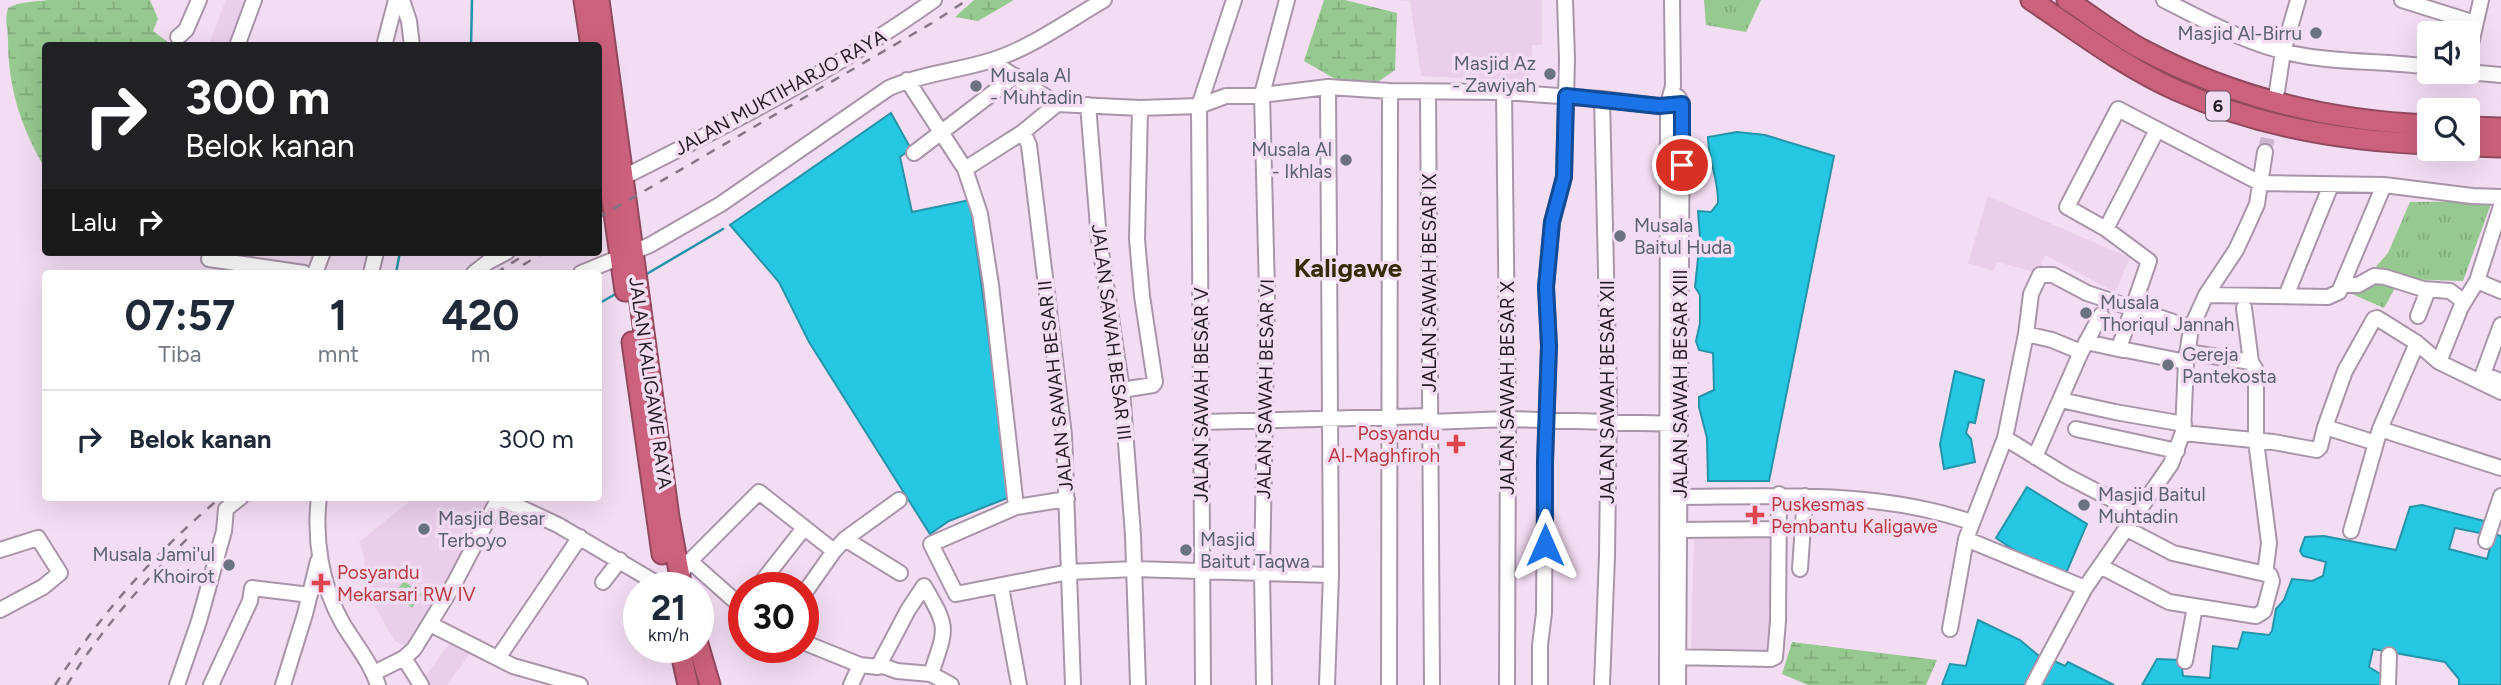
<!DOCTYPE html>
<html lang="id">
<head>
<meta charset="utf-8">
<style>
	body { margin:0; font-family:Figtree,sans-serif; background:#f6f6f7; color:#1f2937; height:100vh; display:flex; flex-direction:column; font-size:26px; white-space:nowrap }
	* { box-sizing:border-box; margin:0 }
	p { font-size:23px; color:#747a83 }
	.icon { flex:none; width:38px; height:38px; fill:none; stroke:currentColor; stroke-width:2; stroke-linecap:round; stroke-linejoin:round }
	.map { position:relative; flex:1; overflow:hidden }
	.sheet { position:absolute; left:42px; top:270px; width:560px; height:231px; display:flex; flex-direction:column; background:#fff; border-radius:7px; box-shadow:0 7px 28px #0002 }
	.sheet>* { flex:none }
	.top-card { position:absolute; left:42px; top:42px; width:560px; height:214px; border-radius:7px; box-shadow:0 7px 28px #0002; background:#202124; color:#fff; overflow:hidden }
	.fabs { position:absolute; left:2417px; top:21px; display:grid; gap:14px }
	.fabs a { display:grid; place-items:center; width:63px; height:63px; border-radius:7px; background:#fff; box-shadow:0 7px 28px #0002; font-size:35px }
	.speed { position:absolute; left:623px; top:572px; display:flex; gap:14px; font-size:35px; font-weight:700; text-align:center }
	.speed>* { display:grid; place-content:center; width:91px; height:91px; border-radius:50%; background:#fff; box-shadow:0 7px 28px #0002; line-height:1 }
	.speed small { font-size:18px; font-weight:400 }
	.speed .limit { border:10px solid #d22; background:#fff; color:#111 }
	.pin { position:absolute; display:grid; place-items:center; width:60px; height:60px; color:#fff; margin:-30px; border:4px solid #fff; border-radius:50%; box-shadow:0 2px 7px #0007 }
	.me { position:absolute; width:77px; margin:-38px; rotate:0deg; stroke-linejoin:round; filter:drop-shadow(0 0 5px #0008) }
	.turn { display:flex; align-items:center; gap:24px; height:147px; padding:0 28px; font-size:32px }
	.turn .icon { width:91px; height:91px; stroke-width:2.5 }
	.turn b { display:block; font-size:49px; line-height:60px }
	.then { display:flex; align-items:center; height:66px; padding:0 28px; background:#0003; gap:14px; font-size:26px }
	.eta { display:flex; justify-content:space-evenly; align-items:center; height:119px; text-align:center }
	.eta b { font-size:42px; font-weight:700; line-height:49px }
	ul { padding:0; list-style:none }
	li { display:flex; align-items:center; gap:21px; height:98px; padding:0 28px; border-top:2px solid #e0e1e3 }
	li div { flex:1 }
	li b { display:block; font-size:26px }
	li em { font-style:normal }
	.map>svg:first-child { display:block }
</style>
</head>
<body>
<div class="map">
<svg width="2501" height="685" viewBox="0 0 2501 685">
	<defs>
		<pattern id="grass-tufts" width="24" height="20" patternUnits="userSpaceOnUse" patternTransform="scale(1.75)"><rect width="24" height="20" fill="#96c98f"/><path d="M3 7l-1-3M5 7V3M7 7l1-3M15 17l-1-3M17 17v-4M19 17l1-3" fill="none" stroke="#81ac7b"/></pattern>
		<pattern id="wetland-marsh" width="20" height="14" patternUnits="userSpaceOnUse" patternTransform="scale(1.75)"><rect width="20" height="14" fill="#96c98f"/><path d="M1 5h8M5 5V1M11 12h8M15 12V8" fill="none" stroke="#81ac7b"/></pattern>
	</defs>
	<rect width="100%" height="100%" fill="#f3ddf3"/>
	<!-- built -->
	<path fill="#eacfeb" d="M226 0H240L255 6 253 12 257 13 246 45 208 46Z
		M1397 0H1542V43L1541 45H1532L1530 81 1421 76 1410 1Z
		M1988 196 2130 258 2115 292 2045 255 2038 273 1997 262 1993 271 1968 263Z
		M415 497H493L412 650 395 641 369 597 363 551 359 542Z
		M1694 534H1775L1774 654H1691Z
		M453 639 472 651 447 685H423L421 682Z"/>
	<!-- grass -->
	<path fill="url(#grass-tufts)" d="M1704 0H1761L1746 32 1706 25Z
		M2492 201 2463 281 2400 279 2384 308 2352 294 2388 253 2410 202Z"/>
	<!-- wetland -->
	<path fill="url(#wetland-marsh)" d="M48 0H150L158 19 153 31 172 45 46 46 45 168C21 128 8 87 8 40 8 25 4 24 8 8 21 1 34 2 48 0Z
		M974 0H1014L978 21 955 17Z
		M1324 0H1345L1397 13 1395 70 1379 81 1337 80 1304 61Z
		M1792 642 1937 660 1926 685H1808L1782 674Z"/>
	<!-- pitch -->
	<path fill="#96c98f" d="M404 581 422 594 412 608 394 594Z"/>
	<!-- water -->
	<path fill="#26c7e3" stroke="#2594aa" stroke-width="2" d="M891 113 911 149 900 157 912 212 970 200 1010 497 949 521 930 534 809 342 779 282 730 225Z
		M1737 132 1765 135 1834 156 1769 481H1708L1707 438 1699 407V397L1714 390 1713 353 1699 350 1696 341 1700 323V295L1695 287 1698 258 1696 251 1700 237 1698 211 1711 212 1718 203C1719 180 1708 160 1708 137Z
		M1955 371 1984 380 1975 423 1969 422 1966 433 1971 439 1975 462 1944 469 1940 444Z
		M2027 487 2087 524 2064 578 2016 557 2017 552 1996 538Z
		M2422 505 2488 522 2485 534 2455 528 2449 549 2487 559 2494 534 2501 536V685H2459V679L2445 662 2373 649 2369 667 2382 675 2381 685H2142L2157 659 2181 660 2183 676 2210 678 2213 646 2238 649 2243 632 2269 635 2272 631 2276 609 2284 600 2292 579 2312 581 2323 576 2326 562 2303 556 2300 551 2305 537 2324 536 2396 550 2410 507Z
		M1978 620 2020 640 2039 656 2025 685H1942L1950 664 1966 666Z
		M2054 661 2065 666 2068 662 2114 685H2041Z"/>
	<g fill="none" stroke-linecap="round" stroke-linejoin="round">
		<!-- stream -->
		<path stroke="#2594aa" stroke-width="2.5" d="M471 46 472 0
			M396 273 400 252
			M645 275 723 229
			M598 304 619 292"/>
		<!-- minor-tunnel -->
		<path stroke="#cab6ca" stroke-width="14" stroke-dasharray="14 7" stroke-linecap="butt" d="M2265 152 2276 93"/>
		<defs>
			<path id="minor" d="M402 0 409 21 412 46
				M2164 0C2209 23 2255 48 2305 56 2346 63 2388 61 2429 67
				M2402 0 2475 23
				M178 37 186 30 199 0
				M237 46 254 0
				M384 46 396 0
				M2468 57 2481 0
				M991 61 1057 104 1140 108 1199 106 1226 96H1254L1328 87 1390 91 1504 92 1602 99 1659 106 1682 104
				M2468 72 2501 75
				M907 80 965 169 980 214 991 285 1016 507
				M2277 91 2283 52 2298 0
				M1428 92 1432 685
				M1504 92 1508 419 1507 685
				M1602 99 1609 399 1607 556 1602 685
				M1088 105 1099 239 1122 390 1133 535 1138 685
				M2157 130 2106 229 2067 207 2118 109 2260 183 2384 185 2339 292 2328 297 2206 295
				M1023 132 1029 145 1064 435 1073 685
				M914 153 1015 76
				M965 169 1023 132 1057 104
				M622 178C728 125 837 69 934 0
				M2384 185 2472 196 2501 197
				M2106 229 2149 261 2120 345 2121 349 2186 362
				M209 259 304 273
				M315 273 323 252
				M371 273 376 252
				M474 273 488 262 507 252
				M581 273 650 245 721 204 889 88C921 74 956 71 989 61 1028 50 1069 20 1104 0
				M2477 281 2501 291
				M2342 285H2358L2374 276 2385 277 2423 289 2450 291 2464 302
				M2286 296 2331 185
				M2244 308 2251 362 2256 370V441L2269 543 2265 574
				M2418 316 2428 290
				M2026 334 2052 340 2081 352
				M2086 342 2123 350
				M2187 352 2251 362
				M2439 362 2461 307 2477 281 2501 206
				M2498 380 2483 374 2501 325
				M1122 390 1153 385 1155 382 1142 296 1137 239 1140 108
				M2501 392 2439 362 2417 343 2380 429 2501 468
				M2061 400 2115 412 2184 424
				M1201 422 1430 416
				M1430 422 1508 419 1677 424
				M2325 427 2345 371 2374 319 2377 318 2417 343
				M2076 429 2177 451
				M2183 433 2273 442 2317 450 2320 447 2325 427 2376 443 2380 429
				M2005 438 2065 475 2138 513
				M2035 457 2081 352 2101 315
				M319 497C314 539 321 586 343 624 355 644 371 663 378 685
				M498 497 558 525 658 584 668 585 679 576 690 561 744 609
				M1670 497C1771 497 1874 489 1971 522
				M1067 499 1016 507 931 544 956 594 1069 572 1134 569 1331 575
				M1679 530 1779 529
				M2351 531 2376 443
				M845 539 900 573
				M1966 539 2085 588
				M2486 541 2501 496
				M0 550 38 538 60 573 43 587 0 610
				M690 561 759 492 834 551
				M2100 566 2169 602 2256 616 2264 611 2272 581 2270 575 2173 553 2127 529
				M1800 569 1805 496
				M603 582 620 560
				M1001 587 1019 685
				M757 588 804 528
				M803 595 834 551 845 539 899 500
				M430 624 513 666 580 685
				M1950 629 1966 539 2005 438 2026 334 2031 294 2040 275H2053L2087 293 2191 328
				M803 642 860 665 878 667 908 610 924 586C950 630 946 628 931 674
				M1672 657 1771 659 1775 657 1778 621 1779 494
				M404 658 421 685
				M498 658 580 537
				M2185 661 2195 607
				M880 665 897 671 931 674 951 685
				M374 673 404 658 414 649 454 584 499 498
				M177 685 199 621 224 531 226 509 241 497
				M211 685 250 601 252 588 310 595
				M283 685 305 614 318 561
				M851 685 860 665
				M1203 685 1199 106 1234 0
				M1264 685 1262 573 1267 292 1262 94 1287 0
				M1327 685 1331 575 1328 87
				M1389 685 1390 91
				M1540 685V645L1544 613 1545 462 1549 346 1546 287 1552 222 1564 177 1567 59 1565 0
				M1667 685 1668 104 1673 86 1672 0
				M1678 685 1682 104 1678 97
				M2033 685 2085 588 2171 464 2183 432 2186 362 2191 328 2206 295 2236 250 2249 222 2257 204 2265 152
				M2388 685 2389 655"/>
			<path id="highway" d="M584 0 591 46
				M599 0 669 517 682 588
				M2031 0C2078 31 2124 67 2176 90 2254 125 2343 141 2429 144
				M2067 0C2092 16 2117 36 2143 50 2232 97 2328 121 2429 125
				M598 101 625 291
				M2468 127 2501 128
				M2468 146 2501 147
				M632 342 662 554
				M698 644 710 685
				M680 648 688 685"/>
		</defs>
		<!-- minor casing -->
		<use href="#minor" stroke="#a995a9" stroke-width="18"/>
		<!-- highway casing -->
		<use href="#highway" stroke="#91495e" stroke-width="23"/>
		<!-- minor -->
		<use href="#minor" stroke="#fff" stroke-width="14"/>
		<!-- highway -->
		<use href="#highway" stroke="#cc617d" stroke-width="19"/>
		<!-- rail -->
		<path stroke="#857785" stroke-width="2.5" stroke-dasharray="9 9" stroke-linecap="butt" d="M598 218 932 23 967 0
			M523 265 544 252
			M496 273 529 252
			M55 685C101 613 156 552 221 497
			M67 685C100 630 144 582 189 537"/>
	</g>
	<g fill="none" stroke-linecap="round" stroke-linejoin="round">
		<defs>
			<path id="route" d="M1545 545V462L1549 346 1546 287 1552 222 1564 177 1566 96 1659 106 1682 104V165"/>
		</defs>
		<!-- route casing -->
		<use href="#route" stroke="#114b97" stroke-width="18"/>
		<!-- route -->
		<use href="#route" stroke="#1a73e8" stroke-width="12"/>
	</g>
	<!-- markers -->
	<g fill="#6b7280" stroke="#f3ddf3" stroke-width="2.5">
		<circle cx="2316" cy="33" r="7"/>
		<circle cx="1550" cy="74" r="7"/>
		<circle cx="976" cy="86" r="7"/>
		<circle cx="1346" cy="160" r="7"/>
		<circle cx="1620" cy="236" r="7"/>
		<circle cx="2086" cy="313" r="7"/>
		<circle cx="2168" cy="365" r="7"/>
		<circle cx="2084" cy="505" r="7"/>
		<circle cx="424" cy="529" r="7"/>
		<circle cx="1186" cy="550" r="7"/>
		<circle cx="229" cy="565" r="7"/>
	</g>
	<g fill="#e0444e" stroke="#f3ddf3" stroke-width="2.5">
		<path d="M1452.5 433.5h7v7h7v7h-7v7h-7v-7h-7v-7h7z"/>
		<path d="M1751.5 504.5h7v7h7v7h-7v7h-7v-7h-7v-7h7z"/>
		<path d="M317.5 572.5h7v7h7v7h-7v7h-7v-7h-7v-7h7z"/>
	</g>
	<g text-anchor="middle" stroke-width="7" stroke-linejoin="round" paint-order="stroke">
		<!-- shield labels -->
		<rect fill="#f3ddf3" stroke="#625662" stroke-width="2" x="2206" y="91.5" width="24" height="29" rx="5"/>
		<g font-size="18" font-weight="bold" fill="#241c24">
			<text x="2218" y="112">6</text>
		</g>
		<!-- worship labels -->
		<g font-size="19" fill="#5b616d" stroke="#f3ddf3" text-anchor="start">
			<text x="2302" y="40" text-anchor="end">Masjid Al-Birru</text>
			<text x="1536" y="70" text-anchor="end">Masjid Az<tspan x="1536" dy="22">- Zawiyah</tspan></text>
			<text x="990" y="82">Musala Al<tspan x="990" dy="22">- Muhtadin</tspan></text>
			<text x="1332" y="156" text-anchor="end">Musala Al<tspan x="1332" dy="22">- Ikhlas</tspan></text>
			<text x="1634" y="232">Musala<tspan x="1634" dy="22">Baitul Huda</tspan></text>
			<text x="2100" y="309">Musala<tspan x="2100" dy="22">Thoriqul Jannah</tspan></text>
			<text x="2182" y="361">Gereja<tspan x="2182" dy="22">Pantekosta</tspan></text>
			<text x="2098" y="501">Masjid Baitul<tspan x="2098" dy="22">Muhtadin</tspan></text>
			<text x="438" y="525">Masjid Besar<tspan x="438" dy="22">Terboyo</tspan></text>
			<text x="1200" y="546">Masjid<tspan x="1200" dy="22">Baitut Taqwa</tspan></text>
			<text x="215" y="561" text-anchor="end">Musala Jami'ul<tspan x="215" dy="22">Khoirot</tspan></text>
		</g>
		<!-- street labels -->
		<g font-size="19" fill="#241c24" stroke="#f3ddf3">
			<text transform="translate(780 92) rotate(-29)" y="7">JALAN MUKTIHARJO RAYA</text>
			<text transform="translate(1429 283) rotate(-90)" y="7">JALAN SAWAH BESAR IX</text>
			<text transform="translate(1112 332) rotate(83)" y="7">JALAN SAWAH BESAR III</text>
			<text transform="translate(651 383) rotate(82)" y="7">JALAN KALIGAWE RAYA</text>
			<text transform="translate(1680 384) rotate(-90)" y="7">JALAN SAWAH BESAR XIII</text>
			<text transform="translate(1055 386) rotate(-96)" y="7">JALAN SAWAH BESAR II</text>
			<text transform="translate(1507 388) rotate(-90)" y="7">JALAN SAWAH BESAR X</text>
			<text transform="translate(1265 389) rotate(-89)" y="7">JALAN SAWAH BESAR VI</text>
			<text transform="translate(1607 392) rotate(-90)" y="7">JALAN SAWAH BESAR XII</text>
			<text transform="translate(1201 395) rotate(-90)" y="7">JALAN SAWAH BESAR V</text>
		</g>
		<!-- health labels -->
		<g font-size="19" fill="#be3a42" stroke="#f3ddf3" text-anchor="start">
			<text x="1440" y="440" text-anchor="end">Posyandu<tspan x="1440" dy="22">Al-Maghfiroh</tspan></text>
			<text x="1771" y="511">Puskesmas<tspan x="1771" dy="22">Pembantu Kaligawe</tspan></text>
			<text x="337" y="579">Posyandu<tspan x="337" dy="22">Mekarsari RW IV</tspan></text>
		</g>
		<!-- district labels -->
		<g font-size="26" font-weight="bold" fill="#342c00" stroke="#f3ddf3">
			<text x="1348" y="277">Kaligawe</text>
		</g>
	</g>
</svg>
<div class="fabs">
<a><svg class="icon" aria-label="sound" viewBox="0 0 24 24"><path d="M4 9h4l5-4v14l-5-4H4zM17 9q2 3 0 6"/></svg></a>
<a><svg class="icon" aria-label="search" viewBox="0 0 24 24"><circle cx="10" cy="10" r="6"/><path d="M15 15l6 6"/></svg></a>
</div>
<div class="speed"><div>21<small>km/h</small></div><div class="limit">30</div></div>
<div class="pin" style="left:1682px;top:165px;background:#d93025"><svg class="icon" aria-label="arrive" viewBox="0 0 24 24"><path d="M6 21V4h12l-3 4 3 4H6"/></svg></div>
<svg class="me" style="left:1545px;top:545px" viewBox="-20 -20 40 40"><path d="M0-17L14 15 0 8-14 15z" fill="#1a73e8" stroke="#fff" stroke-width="4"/></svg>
<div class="top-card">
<div class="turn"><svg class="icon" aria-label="right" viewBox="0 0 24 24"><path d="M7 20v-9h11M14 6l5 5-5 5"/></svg><div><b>300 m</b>Belok kanan</div></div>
<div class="then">Lalu<svg class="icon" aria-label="right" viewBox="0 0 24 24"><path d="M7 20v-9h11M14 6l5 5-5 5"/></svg></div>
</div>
<section class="sheet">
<div class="eta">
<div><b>07:57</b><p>Tiba</p></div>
<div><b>1</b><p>mnt</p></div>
<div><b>420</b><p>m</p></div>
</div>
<ul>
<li><svg class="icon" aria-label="right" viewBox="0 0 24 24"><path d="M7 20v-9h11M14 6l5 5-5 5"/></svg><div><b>Belok kanan</b></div><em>300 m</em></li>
</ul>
</section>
</div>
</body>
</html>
